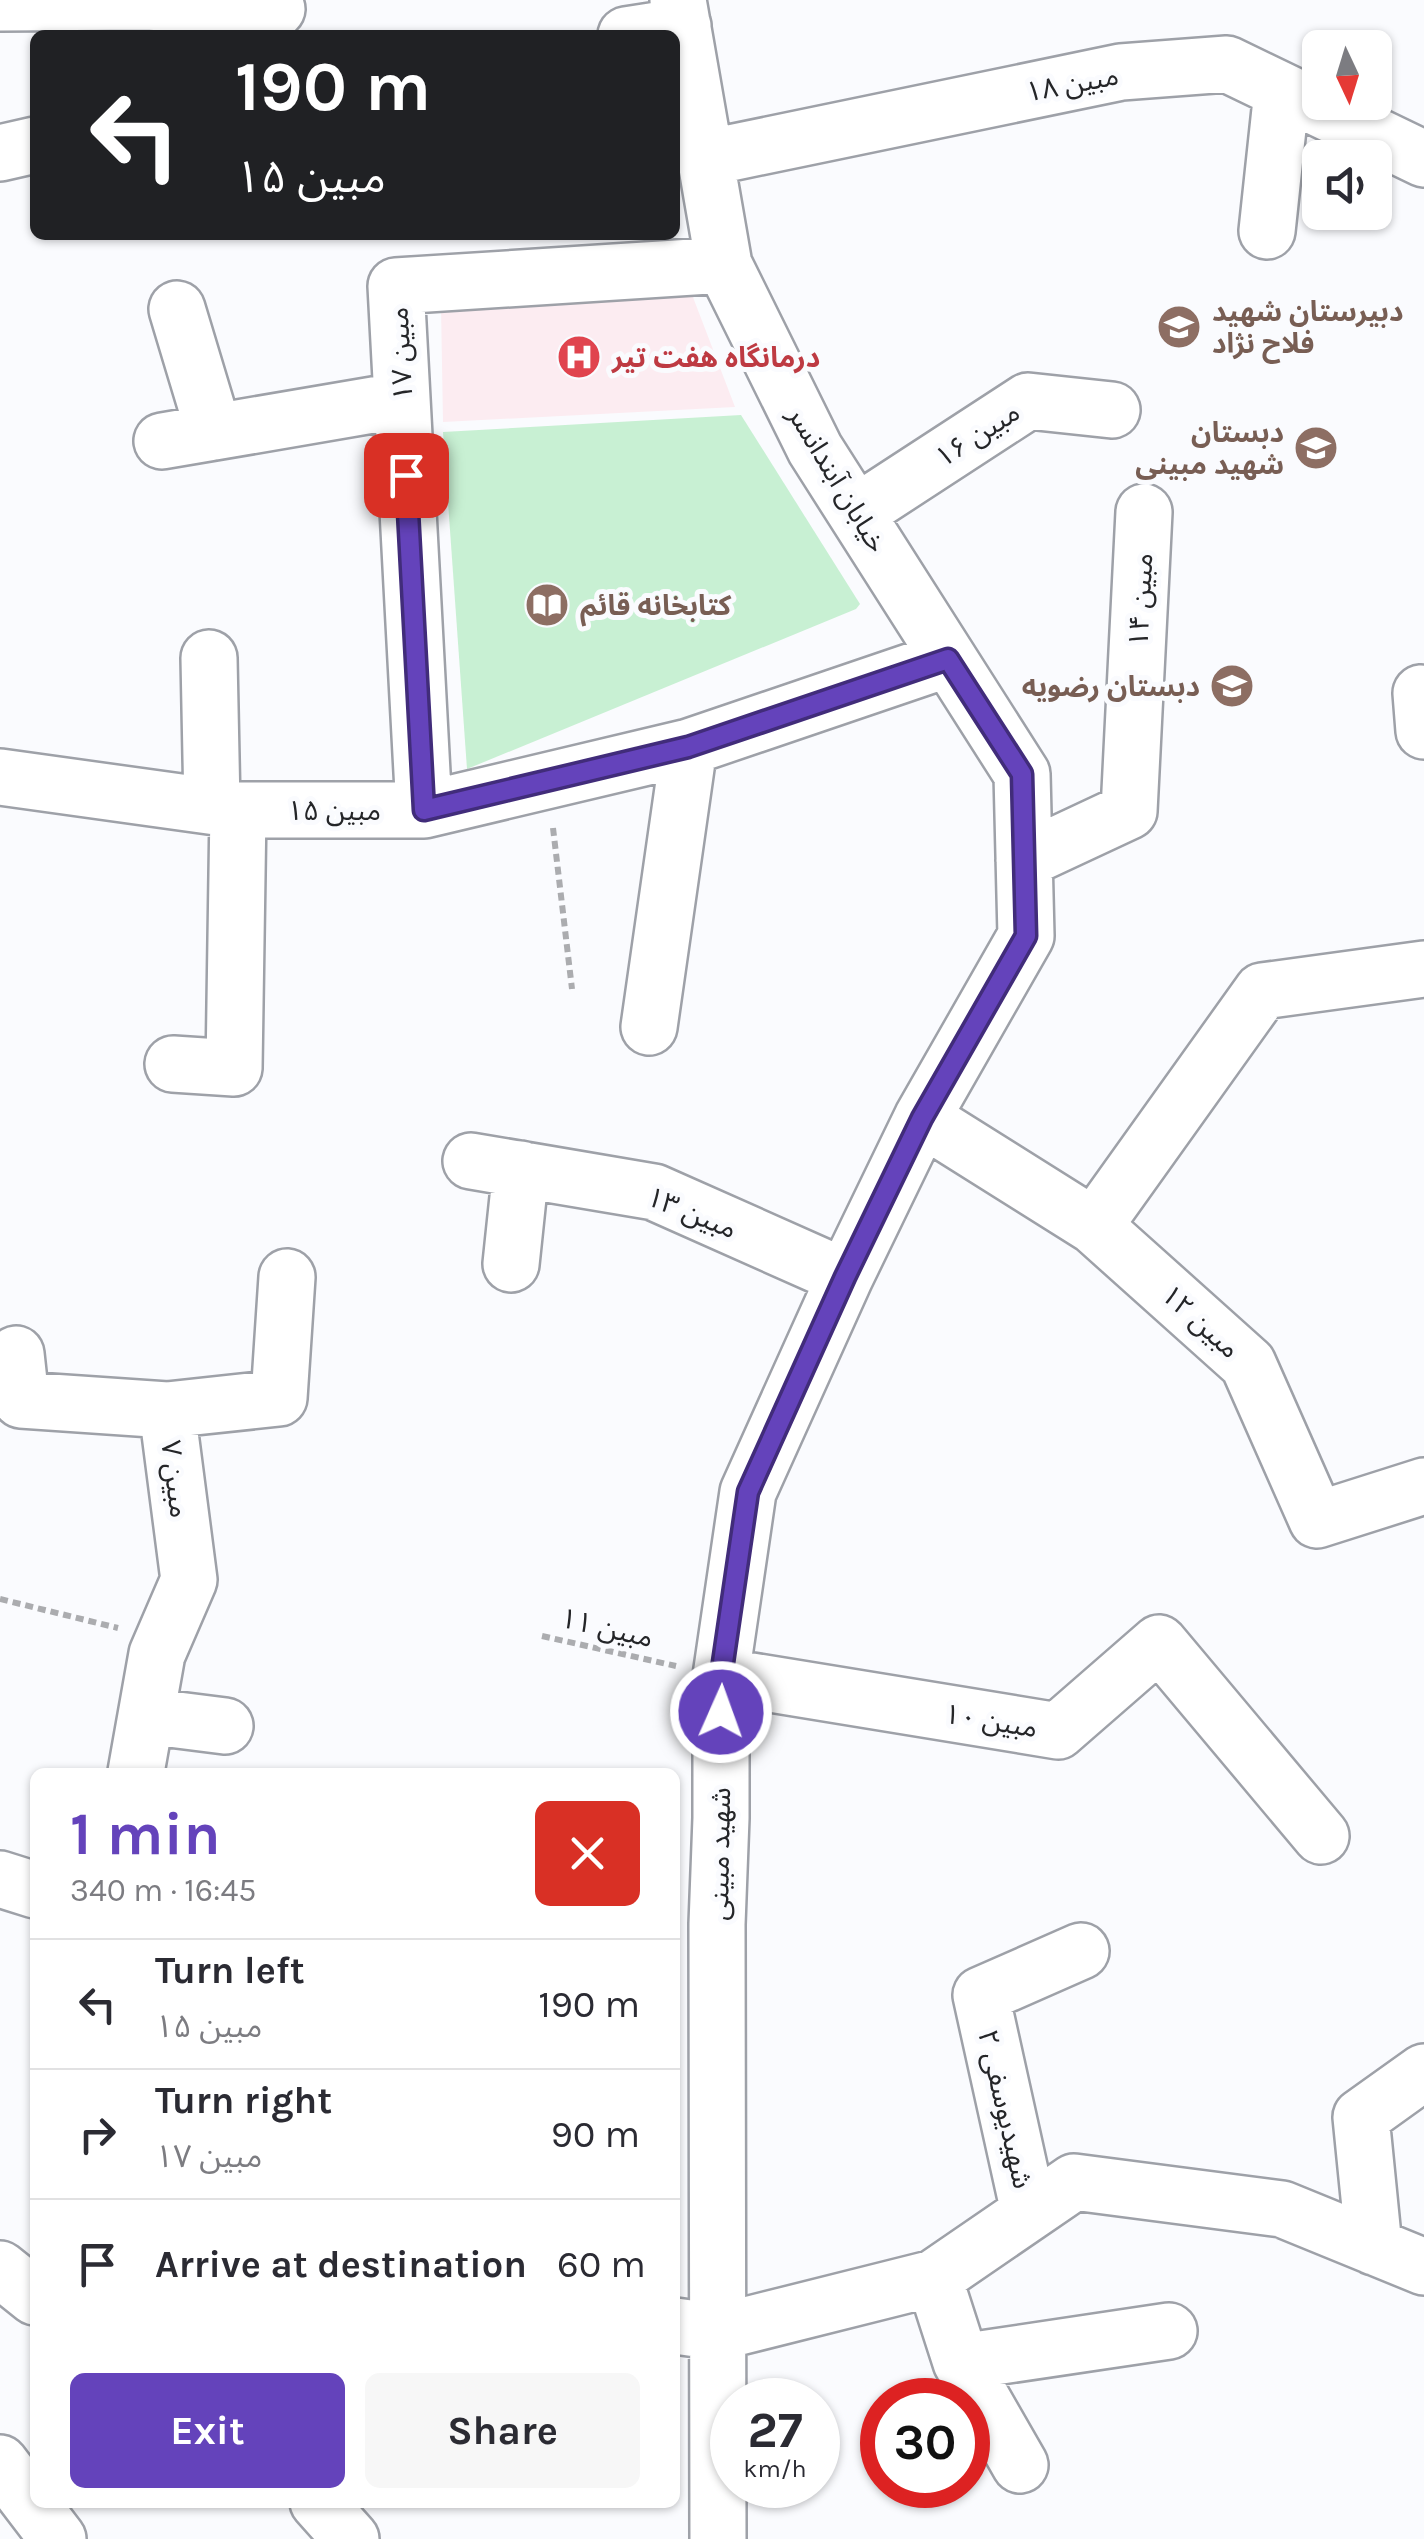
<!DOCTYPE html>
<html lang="en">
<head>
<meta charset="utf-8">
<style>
	body { margin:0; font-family:Karla,"Noto Sans Arabic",sans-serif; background:#f7f7f7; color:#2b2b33; height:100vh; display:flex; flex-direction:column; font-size:38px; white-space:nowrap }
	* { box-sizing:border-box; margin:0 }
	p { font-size:32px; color:#7c7c81 }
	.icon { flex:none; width:55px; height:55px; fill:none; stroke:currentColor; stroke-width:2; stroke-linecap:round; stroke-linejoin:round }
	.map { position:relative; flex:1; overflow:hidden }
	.drawer { position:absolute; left:30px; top:1768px; width:650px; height:740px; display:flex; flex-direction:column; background:#fff; border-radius:15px; box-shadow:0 2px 8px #0004 }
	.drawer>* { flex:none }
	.guide { position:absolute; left:30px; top:30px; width:650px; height:210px; border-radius:15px; box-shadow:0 2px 8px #0004; background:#202124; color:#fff; overflow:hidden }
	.needle { width:65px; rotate:176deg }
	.tools { position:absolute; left:1302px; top:30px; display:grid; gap:20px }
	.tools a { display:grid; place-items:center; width:90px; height:90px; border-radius:15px; background:#fff; box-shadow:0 2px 8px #0004; font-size:50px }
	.speed { position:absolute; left:710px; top:2378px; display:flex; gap:20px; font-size:50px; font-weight:700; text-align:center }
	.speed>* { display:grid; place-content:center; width:130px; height:130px; border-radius:50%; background:#fff; box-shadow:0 2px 8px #0004; line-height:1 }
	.speed small { font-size:25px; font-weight:400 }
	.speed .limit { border:15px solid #d22; background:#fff; color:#111 }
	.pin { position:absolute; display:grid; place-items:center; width:85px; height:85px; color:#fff; margin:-42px; border-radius:20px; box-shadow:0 5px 15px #0006 }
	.me { position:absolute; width:110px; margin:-55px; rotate:2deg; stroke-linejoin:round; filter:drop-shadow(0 0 8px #0008) }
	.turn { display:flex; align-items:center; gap:35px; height:210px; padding:0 40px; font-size:45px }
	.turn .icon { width:130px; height:130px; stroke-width:2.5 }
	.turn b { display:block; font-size:70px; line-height:85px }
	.round { display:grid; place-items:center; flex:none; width:105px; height:105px; border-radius:15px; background:#f7f7f7 }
	.summary { display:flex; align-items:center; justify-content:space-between; height:170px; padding:0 40px }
	h1 { font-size:60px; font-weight:700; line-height:75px; color:#6443bb }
	.button { display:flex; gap:20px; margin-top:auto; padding:20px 40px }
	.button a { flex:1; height:115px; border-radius:15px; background:#6443bb; color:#fff; font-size:40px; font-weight:700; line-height:115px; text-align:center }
	.button a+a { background:#f7f7f7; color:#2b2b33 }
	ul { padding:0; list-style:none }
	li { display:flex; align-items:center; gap:30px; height:130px; padding:0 40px; border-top:2px solid #e1e1e2 }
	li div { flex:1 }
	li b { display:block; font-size:38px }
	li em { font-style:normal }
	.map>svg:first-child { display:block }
</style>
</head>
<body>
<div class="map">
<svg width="1424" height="2539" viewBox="0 0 1424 2539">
	<rect width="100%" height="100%" fill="#fafbfe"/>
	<!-- medical -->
	<path fill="#fcecf1" d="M691 292 735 407 443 422 441 307Z"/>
	<!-- green -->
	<path fill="#c8f0d3" d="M741 415 860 604 856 609 467 769 443 432Z"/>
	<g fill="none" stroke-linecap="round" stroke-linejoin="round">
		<defs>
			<path id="minor" d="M678 0 724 265 815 449 1022 774 1026 936 922 1118 845 1277 748 1492 721 1676V1818L717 1924 718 2539
				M146 2 277 9
				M0 3 146 2 145 0
				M626 35 683 26
				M0 153 35 145
				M706 158 1121 72 1227 64 1424 159
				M1267 231 1282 91
				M177 309 214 432
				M162 441 402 400
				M856 513 1028 401 1112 410
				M209 658 212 806
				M1421 693 1424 731
				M0 777 238 810H424L689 747 948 659
				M424 810 396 286 724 265
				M1024 860 1129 811 1144 512
				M649 1027 689 747
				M173 1064 234 1068 238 810
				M922 1118 1094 1226 1248 1364 1317 1520 1424 1486
				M471 1161 654 1192 845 1277
				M1094 1226 1262 991 1424 969
				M511 1264 521 1169
				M16 1354 21 1400 167 1410
				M721 1676 1058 1731 1159 1643 1321 1836
				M146 1716 225 1726
				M136 1772 157 1654 189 1580 167 1410 279 1398 287 1277
				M0 1879 35 1890
				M1029 2212 981 1995 1081 1951
				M1374 2247 1361 2117 1424 2072
				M0 2269 35 2297
				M934 2278 961 2362 1020 2465
				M675 2326 719 2332 934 2278 1074 2182 1282 2209 1424 2267
				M961 2362 1169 2331
				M0 2463 58 2539
				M318 2502 351 2539"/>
		</defs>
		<!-- minor casing -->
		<use href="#minor" stroke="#9ea1a8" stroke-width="60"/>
		<!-- path -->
		<path stroke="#abacaf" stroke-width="6" stroke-dasharray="8 5" stroke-linecap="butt" d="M553 828 572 989
			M0 1599 118 1628
			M542 1636 676 1666"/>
		<!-- minor -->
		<use href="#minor" stroke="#fff" stroke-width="55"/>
	</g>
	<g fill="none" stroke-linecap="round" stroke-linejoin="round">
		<defs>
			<path id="route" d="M406 475 424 810 688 747 948 659 1022 774 1026 936 922 1118 845 1277 748 1492 721 1676V1712"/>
		</defs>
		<!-- route casing -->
		<use href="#route" stroke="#412c7a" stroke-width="25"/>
		<!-- route -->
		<use href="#route" stroke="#6443bb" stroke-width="18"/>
	</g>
	<!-- icons -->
	<defs>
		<symbol id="school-disc" viewBox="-11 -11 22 22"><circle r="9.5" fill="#8d6e63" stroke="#fafbfe"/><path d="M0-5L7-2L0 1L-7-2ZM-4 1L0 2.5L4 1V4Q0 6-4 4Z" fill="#fff"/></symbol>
		<symbol id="hospital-disc" viewBox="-11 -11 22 22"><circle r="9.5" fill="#e0444e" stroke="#fafbfe"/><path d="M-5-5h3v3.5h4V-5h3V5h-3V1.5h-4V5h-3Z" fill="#fff"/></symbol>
		<symbol id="library-disc" viewBox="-11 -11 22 22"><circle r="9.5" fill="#8d6e63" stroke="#fafbfe"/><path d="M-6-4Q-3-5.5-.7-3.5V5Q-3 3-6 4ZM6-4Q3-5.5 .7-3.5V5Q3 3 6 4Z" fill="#fff"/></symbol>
	</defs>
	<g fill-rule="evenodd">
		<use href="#school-disc" x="1154" y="302" width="50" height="50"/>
		<use href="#hospital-disc" x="554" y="332" width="50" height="50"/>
		<use href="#school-disc" x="1291" y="423" width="50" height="50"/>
		<use href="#library-disc" x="522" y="580" width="50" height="50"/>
		<use href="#school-disc" x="1207" y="661" width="50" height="50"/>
	</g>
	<g text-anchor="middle" stroke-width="10" stroke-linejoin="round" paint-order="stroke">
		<!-- street labels -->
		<g font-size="28" fill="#242528" stroke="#fafbfe">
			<text transform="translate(1072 83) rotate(-11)" y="10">مبین ۱۸</text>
			<text transform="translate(400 354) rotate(-93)" y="10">مبین ۱۷</text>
			<text transform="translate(977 434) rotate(-33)" y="10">مبین ۱۶</text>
			<text transform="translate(838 479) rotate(59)" y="10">خیابان آبندانسر</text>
			<text transform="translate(1140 600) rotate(-87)" y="10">مبین ۱۴</text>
			<text x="334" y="820">مبین ۱۵</text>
			<text transform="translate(692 1212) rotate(22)" y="10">مبین ۱۳</text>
			<text transform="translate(1201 1321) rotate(42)" y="10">مبین ۱۲</text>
			<text transform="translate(176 1479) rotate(83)" y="10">مبین ۷</text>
			<text transform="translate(607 1627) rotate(13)" y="10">مبین ۱۱</text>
			<text transform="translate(991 1720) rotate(9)" y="10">مبین ۱۰</text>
			<text transform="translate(719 1854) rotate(-89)" y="10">شهید مبینی</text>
			<text transform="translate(1006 2109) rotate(77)" y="10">شهیدیوسفی ۲</text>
		</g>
		<!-- education labels -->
		<g font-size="28" font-weight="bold" fill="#785e54" stroke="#fafbfe" text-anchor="start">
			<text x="1212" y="321">دبیرستان شهید<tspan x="1212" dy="32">فلاح نژاد</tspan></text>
			<text x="1284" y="442" text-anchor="end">دبستان<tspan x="1284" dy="32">شهید مبینی</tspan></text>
			<text x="580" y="615">کتابخانه قائم</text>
			<text x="1200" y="696" text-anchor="end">دبستان رضویه</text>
		</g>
		<!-- health labels -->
		<g font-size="28" font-weight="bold" fill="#be3a42" stroke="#fafbfe" text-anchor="start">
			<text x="612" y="367">درمانگاه هفت تیر</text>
		</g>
	</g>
</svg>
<div class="tools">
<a><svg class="needle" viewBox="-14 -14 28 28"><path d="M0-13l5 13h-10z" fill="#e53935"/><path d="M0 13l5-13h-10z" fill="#7c7c81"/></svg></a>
<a><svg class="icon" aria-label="sound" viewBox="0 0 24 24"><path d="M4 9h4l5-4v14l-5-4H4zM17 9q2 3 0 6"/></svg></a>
</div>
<div class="speed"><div>27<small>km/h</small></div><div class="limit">30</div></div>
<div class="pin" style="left:406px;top:475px;background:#d93025"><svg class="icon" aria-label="arrive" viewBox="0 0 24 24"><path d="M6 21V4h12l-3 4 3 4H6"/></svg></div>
<svg class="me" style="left:721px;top:1712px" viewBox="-20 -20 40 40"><circle r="17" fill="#6443bb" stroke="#fff" stroke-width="3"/><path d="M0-11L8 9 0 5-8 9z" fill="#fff"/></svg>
<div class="guide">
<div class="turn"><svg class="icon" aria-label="left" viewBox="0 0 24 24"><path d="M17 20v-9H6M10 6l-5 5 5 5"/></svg><div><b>190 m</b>مبین ۱۵</div></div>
</div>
<section class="drawer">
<div class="summary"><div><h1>1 min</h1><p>340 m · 16:45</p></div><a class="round" style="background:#d93025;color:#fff"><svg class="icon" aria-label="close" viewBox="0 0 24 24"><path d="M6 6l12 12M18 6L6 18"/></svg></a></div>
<ul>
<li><svg class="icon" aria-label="left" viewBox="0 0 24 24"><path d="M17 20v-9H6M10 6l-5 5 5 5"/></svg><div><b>Turn left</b><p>مبین ۱۵</p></div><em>190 m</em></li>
<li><svg class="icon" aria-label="right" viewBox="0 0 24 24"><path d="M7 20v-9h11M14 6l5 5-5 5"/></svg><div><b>Turn right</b><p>مبین ۱۷</p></div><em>90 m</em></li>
<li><svg class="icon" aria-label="arrive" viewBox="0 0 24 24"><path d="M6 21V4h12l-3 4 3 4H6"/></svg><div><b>Arrive at destination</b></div><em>60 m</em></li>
</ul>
<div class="button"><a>Exit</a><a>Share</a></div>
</section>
</div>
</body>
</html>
